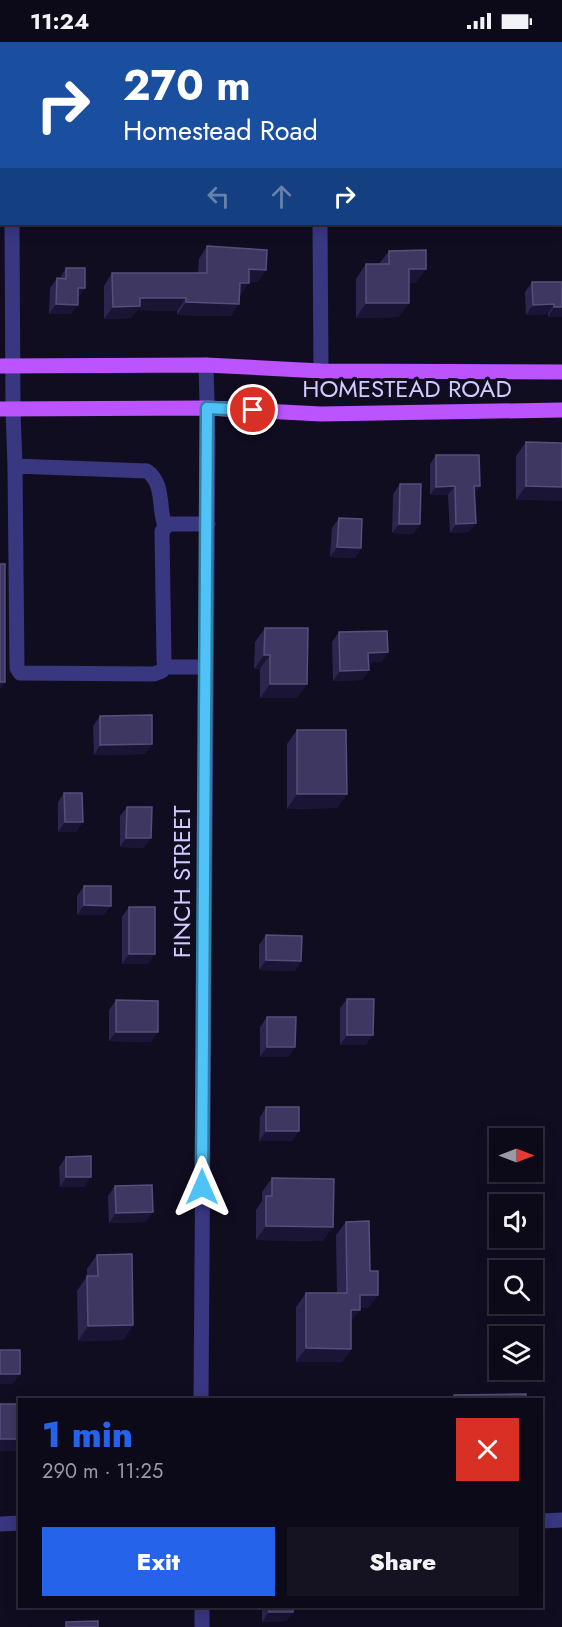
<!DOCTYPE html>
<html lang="en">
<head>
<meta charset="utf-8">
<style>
	body { margin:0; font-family:Jost,sans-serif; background:#151322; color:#f1f3f6; height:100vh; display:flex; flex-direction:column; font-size:22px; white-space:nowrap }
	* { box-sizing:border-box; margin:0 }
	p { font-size:20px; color:#9a9aa2 }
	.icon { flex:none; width:33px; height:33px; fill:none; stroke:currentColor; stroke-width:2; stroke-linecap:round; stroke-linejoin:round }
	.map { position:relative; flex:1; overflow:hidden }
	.sheet { position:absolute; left:18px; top:1356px; width:525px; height:210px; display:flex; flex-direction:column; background:#0c0a19; border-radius:0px; box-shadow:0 3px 15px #0003,0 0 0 2px #2c2b38 }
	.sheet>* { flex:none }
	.banner { position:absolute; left:0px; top:0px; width:562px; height:183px; box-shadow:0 3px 15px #0003,0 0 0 2px #2c2b38; background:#1a4fa0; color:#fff; overflow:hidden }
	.needle { width:39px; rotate:90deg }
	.fabs { position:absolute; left:489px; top:1086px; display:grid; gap:12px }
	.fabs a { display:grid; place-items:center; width:54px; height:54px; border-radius:0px; background:#0c0a19; box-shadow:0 3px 15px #0003,0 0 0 2px #2c2b38; font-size:30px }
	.pin { position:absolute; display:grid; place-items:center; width:51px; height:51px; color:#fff; margin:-26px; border:3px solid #fff; border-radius:50%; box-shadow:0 2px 6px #0007 }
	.me { position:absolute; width:66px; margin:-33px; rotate:0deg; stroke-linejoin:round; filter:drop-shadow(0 0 4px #0008) }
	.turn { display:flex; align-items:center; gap:21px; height:126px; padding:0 24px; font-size:27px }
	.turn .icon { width:78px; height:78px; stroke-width:2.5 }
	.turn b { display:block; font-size:42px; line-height:51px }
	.lanes { display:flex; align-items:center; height:57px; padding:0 24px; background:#0003; justify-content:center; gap:30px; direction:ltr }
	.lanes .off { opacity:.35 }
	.round { display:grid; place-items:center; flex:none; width:63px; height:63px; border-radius:0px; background:#151322 }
	.overview { display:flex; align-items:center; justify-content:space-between; height:102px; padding:0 24px }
	h1 { font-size:36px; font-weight:800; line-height:45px; color:#2563eb }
	.action { display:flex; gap:12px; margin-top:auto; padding:12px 24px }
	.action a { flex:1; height:69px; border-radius:0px; background:#2563eb; color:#fff; font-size:24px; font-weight:800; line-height:69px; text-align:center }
	.action a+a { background:#151322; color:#f1f3f6 }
	.status { display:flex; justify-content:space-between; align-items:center; height:42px; padding:0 30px; background:#0c0a19; direction:ltr }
	.status svg { height:16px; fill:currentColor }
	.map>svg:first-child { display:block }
</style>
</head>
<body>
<div class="status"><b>11:24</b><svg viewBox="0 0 49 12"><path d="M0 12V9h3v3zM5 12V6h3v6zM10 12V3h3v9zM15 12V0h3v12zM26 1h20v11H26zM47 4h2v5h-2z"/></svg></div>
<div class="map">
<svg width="562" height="1585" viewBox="0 0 562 1585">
	<rect width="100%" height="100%" fill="#100d21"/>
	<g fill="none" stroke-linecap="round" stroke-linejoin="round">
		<!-- minor -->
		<path stroke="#383780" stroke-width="15" d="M319 0V2
			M0 33 2 43
			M0 140H2
			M12 182 13 367 15 424 147 429C165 442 158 466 165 484
			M320 182 321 329
			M15 424 17 626 20 631 154 632 162 629 165 623
			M206 625H170L165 623 164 619 162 489 169 482H208
			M201 1358 208 397 206 323
			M542 1479 562 1478
			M0 1482 20 1481
			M202 1585V1564"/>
		<!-- major -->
		<path stroke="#bb53ff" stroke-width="15" d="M0 324 206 323 321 329 562 330
			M0 367 207 366 321 372 562 368"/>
	</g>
	<!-- wall -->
	<path fill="#2c264f" d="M58 0H95V2H58Z
		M234 0H276V2H234Z
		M374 0H407V2H374Z
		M207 204 258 240H249L240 254 231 274 177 273V269L137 268 131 276 104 277V244L112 231H198L199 217Z
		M389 209 416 241H409L399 275 356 276V237L366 222H379Z
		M66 226 78 256 71 272H49L50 246 57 236H60Z
		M532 240H562V275H548V272L526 273 525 250Z
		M526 400 562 401 516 458V414Z
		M436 413 480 444 475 451 476 481 469 490 450 491 448 453H430V422Z
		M400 442 420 482 413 492 392 491 393 452Z
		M339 476 361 506 355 516 330 515 332 486Z
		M265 586 307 642 297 656H260V627H254L255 600Z
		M339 590 382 620H369V628L362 638 333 639 332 600Z
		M100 674 152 702 145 712 94 713 93 684Z
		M297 688 347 752 337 766 287 767V702Z
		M64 751 76 790H58V760Z
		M127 765 144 806 120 805V774Z
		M84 844 104 873H77V854Z
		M129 865 148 922H122V875Z
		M266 893 301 919 295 929 259 928V903Z
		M347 957 366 1003H340V966Z
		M116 958 158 990 151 1000 109 999V968Z
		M267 975 295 1005 288 1015H260V985Z
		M266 1065 292 1099H259L260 1075Z
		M66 1115 84 1145H60L59 1125Z
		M272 1136 323 1199 256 1198V1168L262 1159V1150Z
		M115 1144 146 1180 109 1181 108 1154Z
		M346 1180 370 1229 378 1253 368 1266H360L351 1279V1307L342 1320H296V1265L306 1251H337L336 1193Z
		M97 1213 133 1283 123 1298 78 1299 77 1249 87 1234V1227Z
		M262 1564H293V1570L286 1579 262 1580Z"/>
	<!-- shaded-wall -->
	<path fill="#1a1435" d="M237 0H253L252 2H236Z
		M249 227 266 228 258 240 241 239Z
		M409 227H426L416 241H399Z
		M240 241H249L240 254 231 253Z
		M78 246H85L78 256Z
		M140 256H186L177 269 137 268 131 276 104 277 113 265Z
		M186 260 239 262 231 274 177 273Z
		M366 261H409L399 275 356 276Z
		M56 262 78 263 71 272H49Z
		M554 262 548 272 526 273 533 263Z
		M554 265H562V275H548Z
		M455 444 448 453H430L436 445Z
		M474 444H480L474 453Z
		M526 444 562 445V459L516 458Z
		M476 481 469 490 450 491 456 482Z
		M399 482H420L413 492 392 491Z
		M337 505 361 506 355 516 330 515Z
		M388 610 382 620 361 621 368 611Z
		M264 613H270L260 627H254Z
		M369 628 362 638 333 639 340 629Z
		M0 640H5L0 647Z
		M270 642H307L297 656H260Z
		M152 702 145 712 94 713 100 703Z
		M297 752H347L337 766 287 767Z
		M65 780H83L76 790H58Z
		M126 796H151L144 806 120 805Z
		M84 863 111 864 104 873H77Z
		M129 912H155L148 922H122Z
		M266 918 301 919 295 929 259 928Z
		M116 990H158L151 1000 109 999Z
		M347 993H373L366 1003H340Z
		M267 1005H295L288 1015H260Z
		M266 1089H299L292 1099H259Z
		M66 1135H91L84 1145H60Z
		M153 1170 146 1180 109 1181 116 1171Z
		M266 1184 333 1185 323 1199 256 1198Z
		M360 1253H378L368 1266H350Z
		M351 1268H360L350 1281Z
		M133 1283 123 1298 78 1299 88 1284Z
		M306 1306 351 1307 342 1320H296Z
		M0 1332H20L13 1342H0Z
		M0 1397H20V1409H0Z
		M269 1570H293L286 1579 262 1580Z"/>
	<!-- building -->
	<path fill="#3e3762" stroke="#554f7b" stroke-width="1.5" d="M66 0H95V2H66Z
		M259 0H276V2H259Z
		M382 0H407V2H382Z
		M207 204 267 208 266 228 249 227V241H240L239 262 186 260V256H140V264L113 265 112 231H207Z
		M426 208V227H409V261H366V222H389V209Z
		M66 226H85V246H78V263L56 262 57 236 66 237Z
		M532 240H562V265H554V262L533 263Z
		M526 400 562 401V445L526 444Z
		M436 413H479L480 444H474L476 481 456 482 455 444 436 445Z
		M400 442H421L420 482H399Z
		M339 476 362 477 361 506 337 505Z
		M0 522H5V640H0Z
		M265 586H308L307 642H270V613H264Z
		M387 589 388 610 368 611 369 628 340 629 339 590Z
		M152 673V702L100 703V674Z
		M297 688H346L347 752H297Z
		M64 751H82L83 780H65Z
		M127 765H152L151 796H126Z
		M84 844H111V864L84 863Z
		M129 865H155V912H129Z
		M266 893 302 894 301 919 266 918Z
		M347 957H374L373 993H347Z
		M116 958 158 959V990H116Z
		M267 975H296L295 1005H267Z
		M266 1065H299V1089H266Z
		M91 1114V1135H66V1115Z
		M272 1136 334 1137 333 1185 266 1184V1154H272Z
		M152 1143 153 1170 116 1171 115 1144Z
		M369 1179 370 1229H378V1253H360V1268H351V1307L306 1306V1251H347L346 1180Z
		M132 1212 133 1283 88 1284 87 1234H98L97 1213Z
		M0 1308H20V1332H0Z
		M526 1352V1358H454V1353Z
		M0 1362H20V1397H0Z
		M269 1564H293V1570H269Z
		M98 1579V1585H66V1580Z"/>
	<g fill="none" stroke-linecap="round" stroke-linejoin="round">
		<defs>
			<path id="route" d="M202 1145 207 366 253 368"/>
		</defs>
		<!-- route casing -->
		<use href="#route" stroke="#337fa1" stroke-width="15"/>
		<!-- route -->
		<use href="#route" stroke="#4fc3f7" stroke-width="10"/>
	</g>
	<g text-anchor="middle" stroke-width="6" stroke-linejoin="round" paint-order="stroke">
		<!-- street labels -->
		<g font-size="24" fill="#d1ccff" stroke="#100d21">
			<text x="407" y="355">HOMESTEAD ROAD</text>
			<text transform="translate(182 840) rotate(-90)" y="8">FINCH STREET</text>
		</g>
	</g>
</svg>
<div class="fabs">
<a><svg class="needle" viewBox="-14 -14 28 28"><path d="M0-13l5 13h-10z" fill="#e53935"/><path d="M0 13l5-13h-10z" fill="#9a9aa2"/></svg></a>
<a><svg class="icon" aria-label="sound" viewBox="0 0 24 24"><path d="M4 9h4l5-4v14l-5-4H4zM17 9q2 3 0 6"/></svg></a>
<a><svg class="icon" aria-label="search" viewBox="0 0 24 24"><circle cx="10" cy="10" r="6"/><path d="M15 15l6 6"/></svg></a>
<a><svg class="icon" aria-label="layers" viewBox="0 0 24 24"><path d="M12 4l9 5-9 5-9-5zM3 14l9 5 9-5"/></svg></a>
</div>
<div class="pin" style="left:253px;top:368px;background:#d93025"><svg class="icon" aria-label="arrive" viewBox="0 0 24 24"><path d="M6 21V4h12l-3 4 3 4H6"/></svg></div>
<svg class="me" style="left:202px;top:1145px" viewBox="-20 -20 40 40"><path d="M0-17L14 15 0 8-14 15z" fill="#4fc3f7" stroke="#fff" stroke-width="4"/></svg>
<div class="banner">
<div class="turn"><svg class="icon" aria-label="right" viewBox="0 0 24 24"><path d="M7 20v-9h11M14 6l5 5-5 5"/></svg><div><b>270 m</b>Homestead Road</div></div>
<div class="lanes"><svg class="icon off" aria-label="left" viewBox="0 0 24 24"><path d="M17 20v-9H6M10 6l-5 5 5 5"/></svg><svg class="icon off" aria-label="ahead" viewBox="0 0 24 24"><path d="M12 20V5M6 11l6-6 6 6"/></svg><svg class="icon" aria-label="right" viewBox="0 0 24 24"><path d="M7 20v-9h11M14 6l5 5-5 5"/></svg></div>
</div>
<section class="sheet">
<div class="overview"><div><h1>1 min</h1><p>290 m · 11:25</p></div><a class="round" style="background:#d93025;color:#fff"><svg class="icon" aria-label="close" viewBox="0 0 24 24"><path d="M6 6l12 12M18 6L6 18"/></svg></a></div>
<div class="action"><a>Exit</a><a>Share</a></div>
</section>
</div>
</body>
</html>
